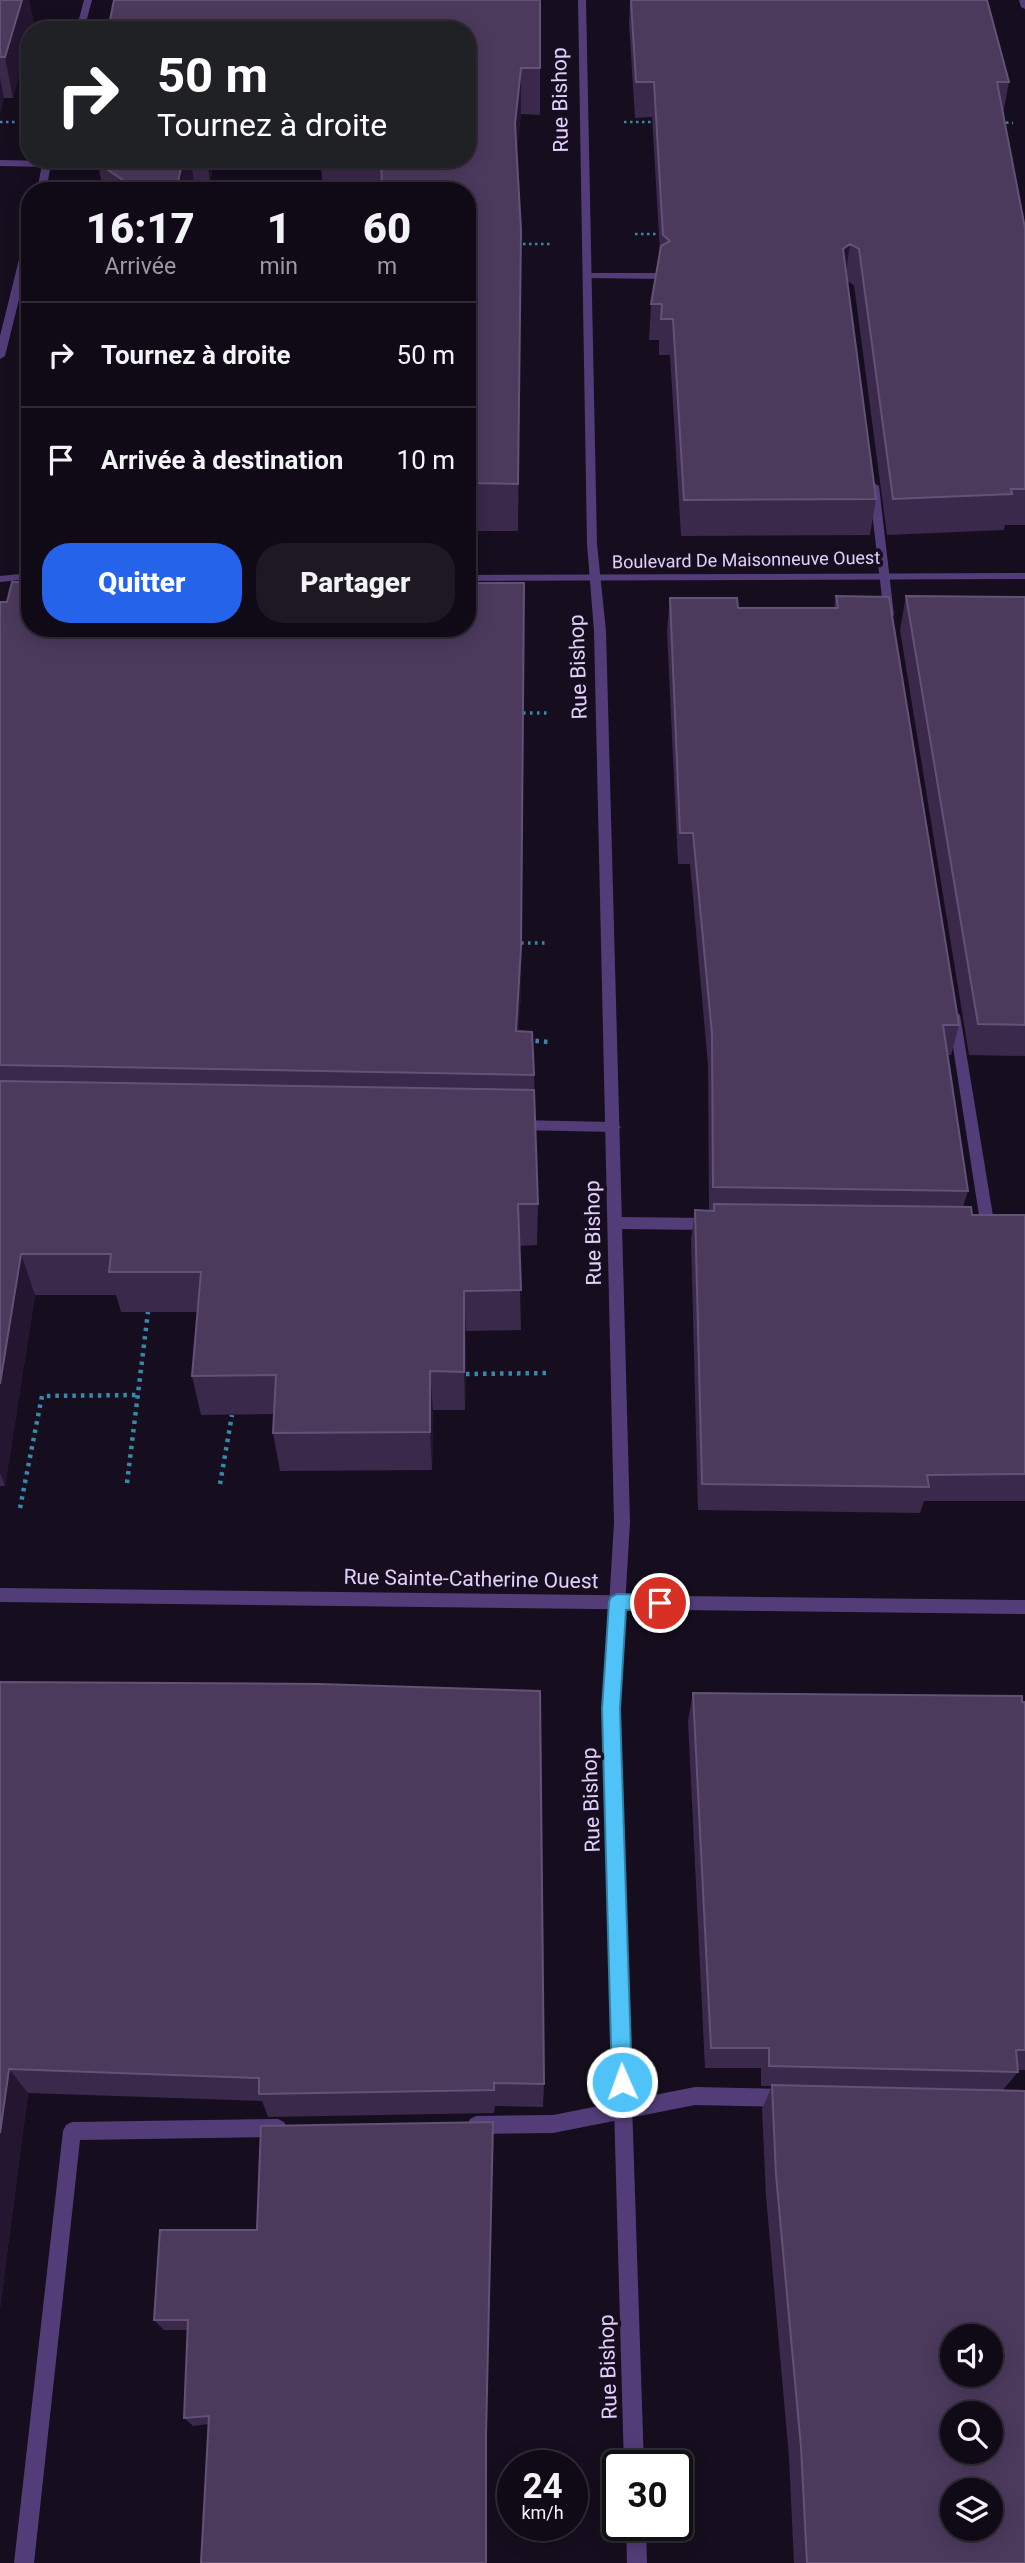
<!DOCTYPE html>
<html lang="fr">
<head>
<meta charset="utf-8">
<style>
	body { margin:0; font-family:Roboto,sans-serif; background:#1e1823; color:#f1f3f6; height:100vh; display:flex; flex-direction:column; font-size:26px; white-space:nowrap }
	* { box-sizing:border-box; margin:0 }
	p { font-size:23px; color:#9c9aa1 }
	.icon { flex:none; width:38px; height:38px; fill:none; stroke:currentColor; stroke-width:2; stroke-linecap:round; stroke-linejoin:round }
	.map { position:relative; flex:1; overflow:hidden }
	.details { position:absolute; left:21px; top:182px; width:455px; height:455px; display:flex; flex-direction:column; background:#100a16; border-radius:28px; box-shadow:0 4px 18px #0003,0 0 0 2px #302b35 }
	.details>* { flex:none }
	.top-card { position:absolute; left:21px; top:21px; width:455px; height:147px; border-radius:28px; box-shadow:0 4px 18px #0003,0 0 0 2px #302b35; background:#202124; color:#fff; overflow:hidden }
	.fabs { position:absolute; left:940px; top:2324px; display:grid; gap:14px }
	.fabs a { display:grid; place-items:center; width:63px; height:63px; border-radius:50%; background:#100a16; box-shadow:0 4px 18px #0003,0 0 0 2px #302b35; font-size:35px }
	.speed { position:absolute; left:497px; top:2450px; display:flex; gap:14px; font-size:35px; font-weight:700; text-align:center }
	.speed>* { display:grid; place-content:center; width:91px; height:91px; border-radius:50%; background:#100a16; box-shadow:0 4px 18px #0003,0 0 0 2px #302b35; line-height:1 }
	.speed small { font-size:18px; font-weight:400 }
	.speed .limit { border:4px solid #111; border-radius:10px; background:#fff; color:#111 }
	.pin { position:absolute; display:grid; place-items:center; width:60px; height:60px; color:#fff; margin:-30px; border:4px solid #fff; border-radius:50%; box-shadow:0 2px 7px #0007 }
	.me { position:absolute; width:77px; margin:-38px; rotate:358deg; stroke-linejoin:round; filter:drop-shadow(0 0 5px #0008) }
	.turn { display:flex; align-items:center; gap:24px; height:147px; padding:0 21px; font-size:32px }
	.turn .icon { width:91px; height:91px; stroke-width:2.5 }
	.turn b { display:block; font-size:49px; line-height:60px }
	.eta { display:flex; justify-content:space-evenly; align-items:center; height:119px; text-align:center }
	.eta b { font-size:42px; font-weight:800; line-height:49px }
	.primary-button { display:flex; gap:14px; margin-top:auto; padding:14px 21px }
	.primary-button a { flex:1; height:80px; border-radius:28px; background:#2563eb; color:#fff; font-size:28px; font-weight:800; line-height:80px; text-align:center }
	.primary-button a+a { background:#1e1823; color:#f1f3f6 }
	ul { padding:0; list-style:none }
	li { display:flex; align-items:center; gap:21px; height:105px; padding:0 21px; border-top:2px solid #302b35 }
	li div { flex:1 }
	li b { display:block; font-size:26px }
	li em { font-style:normal }
	.map>svg:first-child { display:block }
</style>
</head>
<body>
<div class="map">
<svg width="1025" height="2563" viewBox="0 0 1025 2563">
	<rect width="100%" height="100%" fill="#160e1e"/>
	<g fill="none" stroke-linecap="round" stroke-linejoin="round">
		<!-- path-far2 -->
		<path stroke="#378aa7" stroke-width="2.5" stroke-dasharray="2.5 3.5" stroke-linecap="butt" d="M0 122H15
			M624 122H658
			M1000 122 1013 123
			M635 234H659
			M517 244H550"/>
		<!-- path-far1 -->
		<path stroke="#378aa7" stroke-width="3.5" stroke-dasharray="2.5 4.5" stroke-linecap="butt" d="M523 713H548
			M521 943H548"/>
		<!-- path -->
		<path stroke="#378aa7" stroke-width="4.5" stroke-dasharray="3.5 5" stroke-linecap="butt" d="M527 1040 548 1042
			M466 1374 550 1373
			M127 1483 148 1312
			M220 1484 232 1415
			M20 1508 42 1396 137 1395"/>
		<!-- service -->
		<path fill="#533d79" fill-rule="evenodd" d="M0 160 47 161 51 164 47 167 0 166Z
			M585 273H660L665 276 660 279 588 278 583 275Z
			M874 483 879 486 894 615 889 619 884 615 869 486Z
			M954 1010 960 1015 995 1228 993 1232H983L981 1228 948 1015Z
			M516 1120 614 1122 621 1127 614 1132 516 1130 509 1125Z
			M616 1217 712 1218 717 1220 719 1224 717 1228 712 1230 616 1229 611 1227 609 1223 611 1219Z
			M695 2087 786 2089 792 2092 795 2098 792 2104 786 2107 695 2105 553 2133 476 2134 470 2131 467 2125 470 2119 476 2116 553 2115Z
			M278 2119 284 2122 287 2128 284 2134 278 2137 80 2140 34 2563H14L63 2131 66 2125 72 2122Z"/>
		<!-- minor -->
		<path fill="#533d79" fill-rule="evenodd" d="M84 0H92L84 30H76Z
			M578 0H586L597 544 606 631 630 1522 619 1709 644 2466H624L603 1709 614 1522 594 631 587 544Z
			M43 159H52L46 191H37Z
			M30 232V255L5 356 0 359V336L25 235Z
			M626 2525H646L647 2563H627Z"/>
		<!-- tertiary -->
		<path fill="#533d79" fill-rule="evenodd" d="M1019 0H1025V9L1021 7Z
			M30 573V579L0 582V576Z
			M1025 573V579L467 581V575Z
			M0 1588 1025 1600V1614L0 1602Z"/>
	</g>
	<!-- wall -->
	<path fill="#3a294a" d="M0 0H29L34 25 32 30H30L13 98H4L0 113Z
		M540 0V115L521 114 516 153 521 230 518 531H467V191H323L321 165H213L210 184H194L192 191H103L98 163 99 159H467Z
		M630 0H987L1009 82 1003 114 1025 228V525H1005L1004 530 887 535 854 285 847 281 876 499 870 535 681 536 670 355H659V340H649L651 304 660 252 652 117 635 118 629 24Z
		M30 466V496L27 482Z
		M836 596 959 1025 951 1055H948L968 1191 963 1207 972 1215H1025V1501H924L920 1513 698 1510 691 1239 695 1210H709L708 1065 690 864H678L667 631 670 598 738 608H834Z
		M906 596 1025 597V1056L969 1055 900 630Z
		M0 602 521 992 518 1031 534 1075 538 1204 537 1245 519 1246 521 1330 466 1331 465 1410H433L432 1470 280 1471 273 1433 274 1414 201 1415 192 1376 198 1312H121L116 1295H35L5 1486H0Z
		M0 1682 544 2084 543 2107 495 2106 494 2113 268 2117 262 2101 28 2093 0 2308Z
		M693 1693 1025 1702V2070H1018V2072L1003 2090 1025 2563H794L789 2458 766 2196 762 2109 772 2086H761V2068H705L688 1721Z
		M493 2122 486 2442 209 2424 193 2426 184 2418 188 2330H164L154 2320 257 2230Z"/>
	<!-- shaded-wall -->
	<path fill="#241631" d="M22 0H29L34 25 32 30H30V39L13 98 5 57Z
		M521 68V114L515 171V124Z
		M0 77 4 98 0 113Z
		M183 159H191L194 184 192 191H176Z
		M207 159H213V165L210 184Z
		M850 244 845 280 843 249Z
		M524 583 521 992 516 1074V1031Z
		M21 1254 35 1295 5 1486 0 1473V1384Z
		M464 1291 466 1331 465 1410 464 1372Z
		M430 1371 433 1410 432 1470 430 1432Z
		M9 2069 28 2093 0 2308V2133Z"/>
	<!-- building -->
	<path fill="#4c3a5d" stroke="#635276" stroke-width="2" fill-rule="evenodd" d="M0 0H22L5 57H0Z
		M114 0H540V68H521L515 124 521 230 518 484 467 483V191H382L381 159H467V30H108Z
		M631 0H987L1009 82H997L1025 228V489H1011L1012 494 893 499 859 249 850 244 843 249 876 499 684 500 673 319H661L662 304H651L661 246 670 241 663 235 654 82H636Z
		M99 159H183L176 191H139L98 163Z
		M30 466V482H27Z
		M12 582H30V628H467V583H524L521 947 516 1031 532 1032 534 1075 0 1065V602H7Z
		M836 596 889 597 959 1025H943L968 1191 713 1187 712 1034 693 833H680L670 598H737L738 608H838Z
		M906 596 1025 597V1025L978 1024Z
		M0 1081 534 1090 538 1204H518L521 1290 464 1291V1372L430 1371V1432L273 1433 276 1375 192 1376 201 1272H109L111 1254H21L0 1384Z
		M714 1204 971 1207 972 1215H1025V1474L927 1475 929 1487 702 1484 695 1210 714 1211Z
		M0 1682 319 1684 540 1691 544 2084 494 2083V2090L259 2094V2078L9 2069 0 2133Z
		M693 1693 1022 1696V1702H1025V2050H1016L1018 2072 769 2066V2048H711Z
		M772 2085 1025 2091V2563H807L801 2447 776 2175ZM952 2336H990V2375H952ZM952 2413H990V2452H952ZM952 2490H990V2529H952Z
		M493 2122 486 2435V2563H201L209 2416 184 2418 188 2320H154L160 2230H257L261 2126Z"/>
	<!-- route -->
	<path fill="#4fc3f7" stroke="#337fa1" stroke-width="2" d="M617 1594 660 1595 666 1597 669 1603 666 1609 626 1610 620 1709 632 2082 630 2089 622 2092 615 2089 612 2082 602 1709 609 1602 611 1597Z"/>
	<g text-anchor="middle" stroke-width="7" stroke-linejoin="round" paint-order="stroke">
		<!-- far-street labels -->
		<g font-size="18" fill="#e2cffb" stroke="#160e1e">
			<text transform="translate(746 560) rotate(-1)" y="6">Boulevard De Maisonneuve Ouest</text>
		</g>
		<!-- street labels -->
		<g font-size="21" fill="#e2cffb" stroke="#160e1e">
			<text transform="translate(560 100) rotate(-91)" y="7">Rue Bishop</text>
			<text transform="translate(578 667) rotate(-92)" y="7">Rue Bishop</text>
			<text transform="translate(593 1233) rotate(-91)" y="7">Rue Bishop</text>
			<text transform="translate(471 1579) rotate(1)" y="7">Rue Sainte-Catherine Ouest</text>
			<text transform="translate(591 1800) rotate(-92)" y="7">Rue Bishop</text>
			<text transform="translate(608 2367) rotate(-92)" y="7">Rue Bishop</text>
		</g>
	</g>
</svg>
<div class="fabs">
<a><svg class="icon" aria-label="sound" viewBox="0 0 24 24"><path d="M4 9h4l5-4v14l-5-4H4zM17 9q2 3 0 6"/></svg></a>
<a><svg class="icon" aria-label="search" viewBox="0 0 24 24"><circle cx="10" cy="10" r="6"/><path d="M15 15l6 6"/></svg></a>
<a><svg class="icon" aria-label="layers" viewBox="0 0 24 24"><path d="M12 4l9 5-9 5-9-5zM3 14l9 5 9-5"/></svg></a>
</div>
<div class="speed"><div>24<small>km/h</small></div><div class="limit">30</div></div>
<div class="pin" style="left:660px;top:1603px;background:#d93025"><svg class="icon" aria-label="arrive" viewBox="0 0 24 24"><path d="M6 21V4h12l-3 4 3 4H6"/></svg></div>
<svg class="me" style="left:622px;top:2082px" viewBox="-20 -20 40 40"><circle r="17" fill="#4fc3f7" stroke="#fff" stroke-width="3"/><path d="M0-11L8 9 0 5-8 9z" fill="#fff"/></svg>
<div class="top-card">
<div class="turn"><svg class="icon" aria-label="right" viewBox="0 0 24 24"><path d="M7 20v-9h11M14 6l5 5-5 5"/></svg><div><b>50 m</b>Tournez à droite</div></div>
</div>
<section class="details">
<div class="eta">
<div><b>16:17</b><p>Arrivée</p></div>
<div><b>1</b><p>min</p></div>
<div><b>60</b><p>m</p></div>
</div>
<ul>
<li><svg class="icon" aria-label="right" viewBox="0 0 24 24"><path d="M7 20v-9h11M14 6l5 5-5 5"/></svg><div><b>Tournez à droite</b></div><em>50 m</em></li>
<li><svg class="icon" aria-label="arrive" viewBox="0 0 24 24"><path d="M6 21V4h12l-3 4 3 4H6"/></svg><div><b>Arrivée à destination</b></div><em>10 m</em></li>
</ul>
<div class="primary-button"><a>Quitter</a><a>Partager</a></div>
</section>
</div>
</body>
</html>
